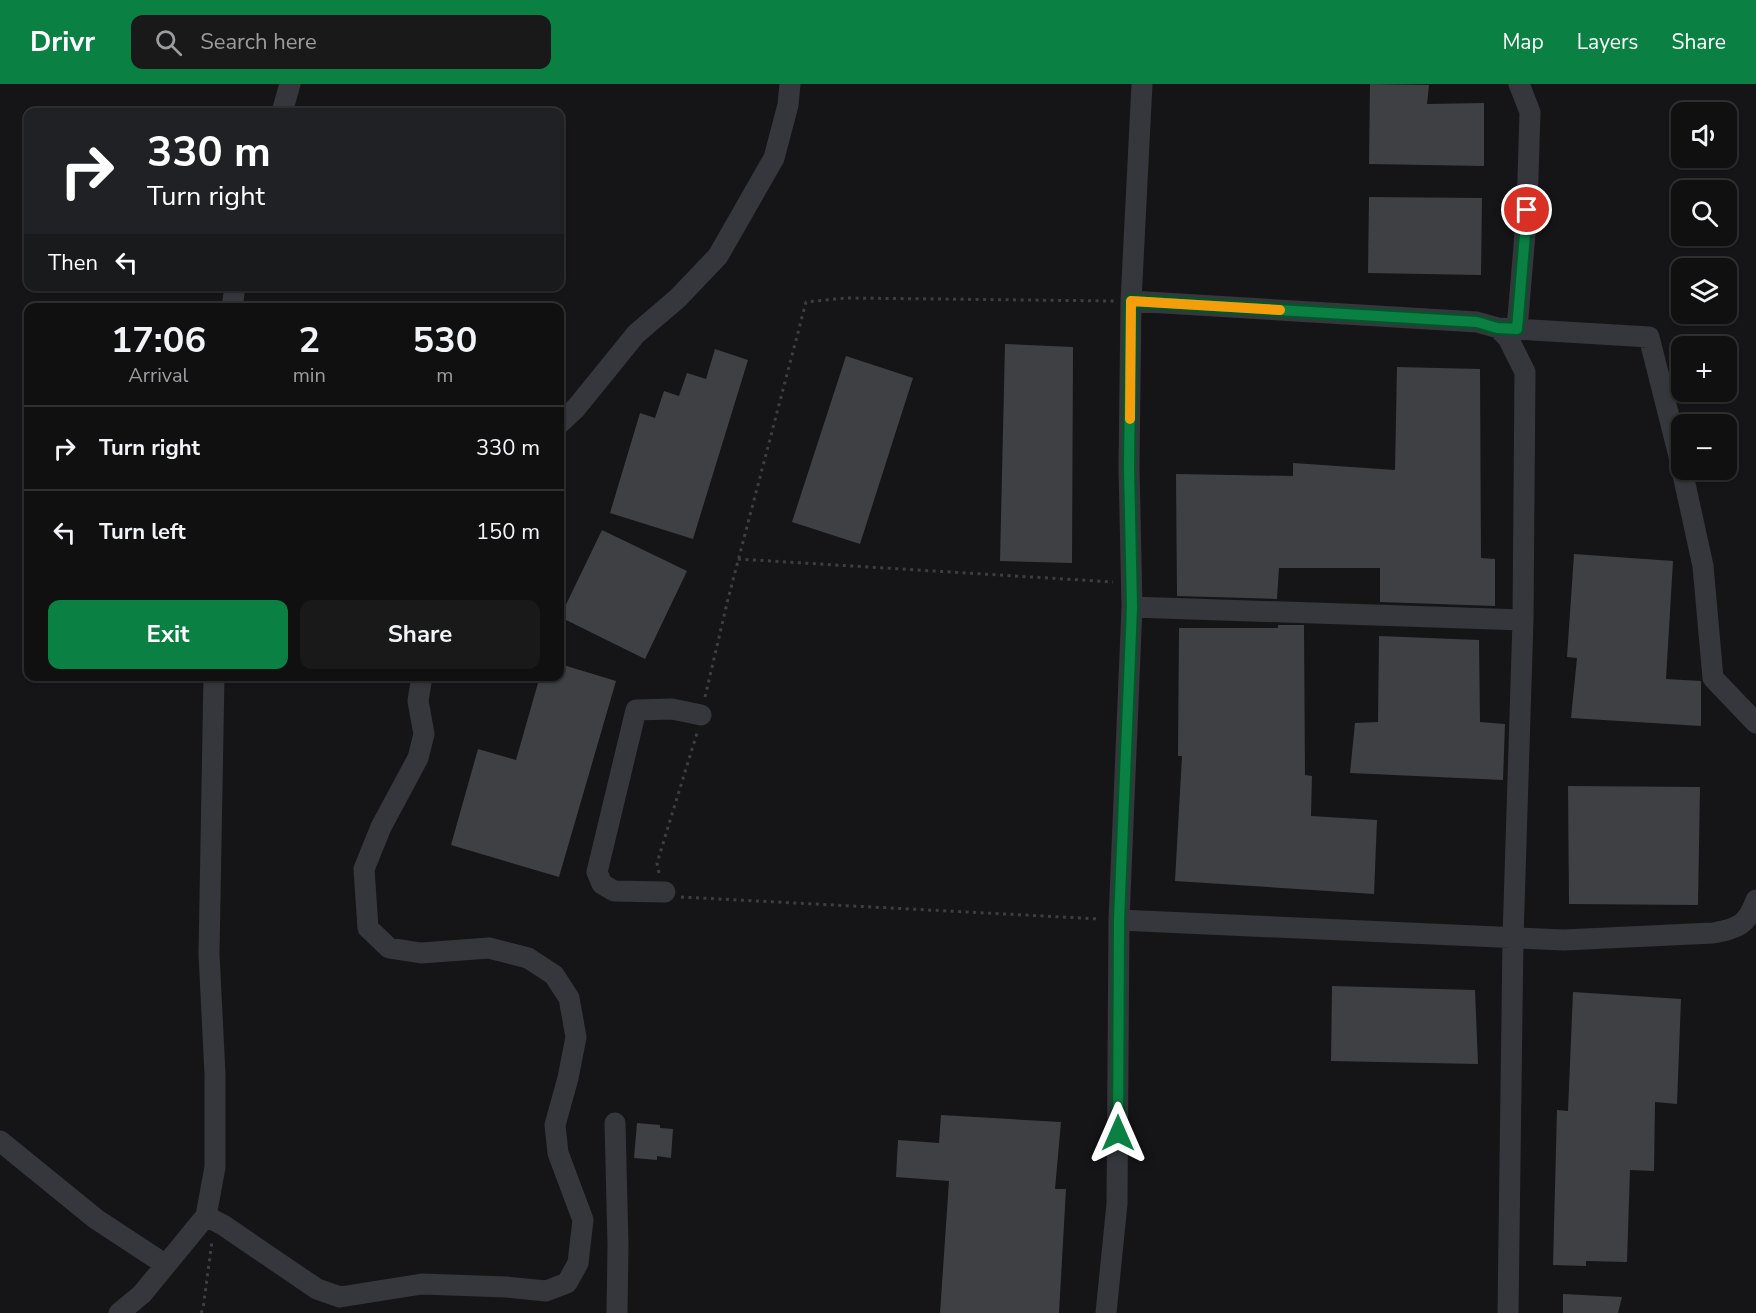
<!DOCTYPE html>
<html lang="en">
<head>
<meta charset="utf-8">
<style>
	body { margin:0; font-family:"Nunito Sans",sans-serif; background:#19191a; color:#f1f3f6; height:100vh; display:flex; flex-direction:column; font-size:22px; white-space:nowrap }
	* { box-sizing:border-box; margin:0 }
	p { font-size:20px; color:#9c9d9f }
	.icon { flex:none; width:33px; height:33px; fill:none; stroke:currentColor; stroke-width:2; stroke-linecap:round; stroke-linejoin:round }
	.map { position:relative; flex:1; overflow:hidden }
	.sheet { position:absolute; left:24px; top:219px; width:540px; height:378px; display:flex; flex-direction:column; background:#101011; border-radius:12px; box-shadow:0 2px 4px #0004,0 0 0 2px #303031 }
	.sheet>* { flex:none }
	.top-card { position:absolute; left:24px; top:24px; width:540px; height:183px; border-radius:12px; box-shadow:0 2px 4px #0004,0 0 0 2px #303031; background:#202124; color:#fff; overflow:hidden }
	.fabs { position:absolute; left:1671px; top:18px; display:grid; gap:12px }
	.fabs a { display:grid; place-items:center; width:66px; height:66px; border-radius:12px; background:#101011; box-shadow:0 2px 4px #0004,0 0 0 2px #303031; font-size:30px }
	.pin { position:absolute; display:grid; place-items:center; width:51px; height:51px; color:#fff; margin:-26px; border:3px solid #fff; border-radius:50%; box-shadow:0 2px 6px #0007 }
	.me { position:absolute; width:66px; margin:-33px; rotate:0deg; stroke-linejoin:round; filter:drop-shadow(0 0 4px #0008) }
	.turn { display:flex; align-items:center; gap:21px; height:126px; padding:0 24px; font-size:27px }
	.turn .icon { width:78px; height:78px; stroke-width:2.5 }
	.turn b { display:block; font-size:42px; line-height:51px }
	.then { display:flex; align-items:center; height:57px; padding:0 24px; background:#0003; gap:12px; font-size:22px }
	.eta { display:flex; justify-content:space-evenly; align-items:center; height:102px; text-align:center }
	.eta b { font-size:36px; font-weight:700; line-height:42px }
	.primary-button { display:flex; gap:12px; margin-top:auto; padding:12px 24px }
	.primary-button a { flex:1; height:69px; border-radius:12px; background:#0b8043; color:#fff; font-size:24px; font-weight:700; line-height:69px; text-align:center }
	.primary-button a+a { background:#19191a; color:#f1f3f6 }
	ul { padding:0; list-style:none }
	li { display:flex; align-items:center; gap:18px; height:84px; padding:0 24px; border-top:2px solid #303031 }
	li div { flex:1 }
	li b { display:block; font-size:22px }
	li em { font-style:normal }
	header { display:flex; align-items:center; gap:36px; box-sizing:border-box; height:84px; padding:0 30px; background:#0b8043; color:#fff }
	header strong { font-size:28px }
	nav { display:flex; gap:33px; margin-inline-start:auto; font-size:21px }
	.search { width:420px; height:54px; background:#19191a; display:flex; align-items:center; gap:15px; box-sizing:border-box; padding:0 21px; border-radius:12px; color:#9c9d9f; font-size:22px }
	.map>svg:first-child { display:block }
</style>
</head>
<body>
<header>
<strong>Drivr</strong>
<div class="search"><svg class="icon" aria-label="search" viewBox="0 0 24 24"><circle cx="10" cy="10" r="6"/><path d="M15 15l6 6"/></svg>Search here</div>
<nav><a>Map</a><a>Layers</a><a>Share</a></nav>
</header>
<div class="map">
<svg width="1756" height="1229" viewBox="0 0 1756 1229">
	<rect width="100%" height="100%" fill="#151517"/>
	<!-- building -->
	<path fill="#3f4044" d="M1370 0 1429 1 1427 20 1484 19V82L1369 80Z
		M1369 113 1482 114 1481 191 1368 189Z
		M1005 260 1073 263 1072 479 1000 477Z
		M715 265 748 276 693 455 610 429 640 329 655 334 664 307 679 312 687 289 706 295Z
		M846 272 913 294 860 460 792 438Z
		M1397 283 1480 285 1481 474 1495 475V522L1380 518V484H1279L1277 515 1177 512 1176 390 1293 392V379L1395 386Z
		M602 446 687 487 645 575 560 533Z
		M1574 470 1673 477 1666 595 1701 597V642L1571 634 1577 574 1567 573Z
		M1278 541H1304L1305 691 1312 692 1311 732 1377 736 1374 810 1175 797 1182 672H1178L1179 544H1278Z
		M1379 552 1479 556 1480 638 1505 640 1503 696 1350 689 1355 639 1378 638Z
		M560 580 616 597 559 793 451 761 478 665 516 676 540 592H560Z
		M1568 702 1700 703 1698 821 1569 820Z
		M1332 902 1475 906 1478 980 1331 977Z
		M1573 908 1681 915 1677 1020 1655 1018 1654 1087 1630 1086 1627 1178 1586 1177V1182L1553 1181 1557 1026 1568 1027Z
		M941 1031 1061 1038 1055 1105H1066L1059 1229H940L949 1097 896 1093 898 1056 939 1059Z
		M637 1039 660 1041V1044L673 1045 671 1074 657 1072V1076L634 1074Z
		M1563 1210 1622 1213 1618 1229H1563Z"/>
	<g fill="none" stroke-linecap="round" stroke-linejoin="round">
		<!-- path -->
		<path stroke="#3c3e43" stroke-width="3" stroke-dasharray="3 4.5" stroke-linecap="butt" d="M738 475 1113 498
			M705 613 728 515 806 218 847 214 1114 217
			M659 789 657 779 697 649
			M681 813 1100 835
			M201 1229 203 1225 212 1157"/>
		<!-- minor -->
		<path stroke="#36373c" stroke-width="21" d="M282 28 290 0
			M1131 217 1477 238 1498 244 1508 254 1525 288 1523 536 1513 854 1508 1229
			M232 224 235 202
			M1498 244 1649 253 1682 384
			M1517 245 1527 126 1530 28 1519 0
			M560 339 576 324 636 250 678 214 718 172 774 74 788 21 790 0
			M1682 386 1703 482 1713 594 1756 639
			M1132 523 1523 536
			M665 808 614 807 602 800 597 788 636 626 672 625 701 631
			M1119 836 1564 856 1713 849C1739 844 1747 841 1756 816
			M615 1039 618 1161 617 1229
			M0 1057 96 1135 166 1181
			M206 1132 223 1141 317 1205 340 1213 422 1200 506 1203 546 1207 567 1199 578 1179 583 1136 558 1069 555 1041 568 994 576 953 569 914 554 891 528 874 489 864 421 869 389 864 368 844 364 785 381 743 418 674 424 650 418 617 422 592
			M119 1229 142 1210 206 1132 215 1083V990L209 870 214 592
			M1106 1229 1117 1120 1119 836 1132 523 1129 383 1131 217 1142 0"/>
	</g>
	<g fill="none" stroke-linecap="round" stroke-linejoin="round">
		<defs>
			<path id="route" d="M1118 1049 1119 836 1132 523 1129 383 1131 217 1477 238 1497 244 1517 245 1527 126"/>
		</defs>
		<!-- route casing -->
		<use href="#route" stroke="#07532c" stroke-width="15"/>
		<!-- route -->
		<use href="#route" stroke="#0b8043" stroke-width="10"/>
		<!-- slow -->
		<path stroke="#f59e0b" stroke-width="10" d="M1130 335 1131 217 1280 226"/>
	</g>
</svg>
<div class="fabs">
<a><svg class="icon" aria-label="sound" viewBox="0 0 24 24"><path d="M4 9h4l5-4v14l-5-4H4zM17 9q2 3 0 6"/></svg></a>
<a><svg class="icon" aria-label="search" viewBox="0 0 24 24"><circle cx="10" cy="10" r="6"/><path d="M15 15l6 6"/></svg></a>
<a><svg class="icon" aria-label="layers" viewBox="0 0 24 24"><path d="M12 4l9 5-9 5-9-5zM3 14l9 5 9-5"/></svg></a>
<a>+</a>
<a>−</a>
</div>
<div class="pin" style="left:1527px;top:126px;background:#d93025"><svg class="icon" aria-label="arrive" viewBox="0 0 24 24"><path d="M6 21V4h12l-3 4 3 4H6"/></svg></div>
<svg class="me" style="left:1118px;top:1049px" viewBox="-20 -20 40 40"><path d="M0-17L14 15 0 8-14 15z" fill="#0b8043" stroke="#fff" stroke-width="4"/></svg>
<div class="top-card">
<div class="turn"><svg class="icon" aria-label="right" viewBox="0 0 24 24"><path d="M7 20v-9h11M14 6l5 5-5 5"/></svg><div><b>330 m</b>Turn right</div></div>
<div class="then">Then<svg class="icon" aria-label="left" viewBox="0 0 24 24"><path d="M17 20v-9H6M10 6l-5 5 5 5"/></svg></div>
</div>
<section class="sheet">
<div class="eta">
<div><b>17:06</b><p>Arrival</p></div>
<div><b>2</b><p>min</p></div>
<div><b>530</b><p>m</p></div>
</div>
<ul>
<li><svg class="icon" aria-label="right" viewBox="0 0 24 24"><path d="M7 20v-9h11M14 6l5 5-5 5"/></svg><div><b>Turn right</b></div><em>330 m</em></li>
<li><svg class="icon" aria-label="left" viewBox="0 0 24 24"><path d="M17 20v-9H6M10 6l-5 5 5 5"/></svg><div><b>Turn left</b></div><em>150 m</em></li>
</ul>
<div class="primary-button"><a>Exit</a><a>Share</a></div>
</section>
</div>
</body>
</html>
